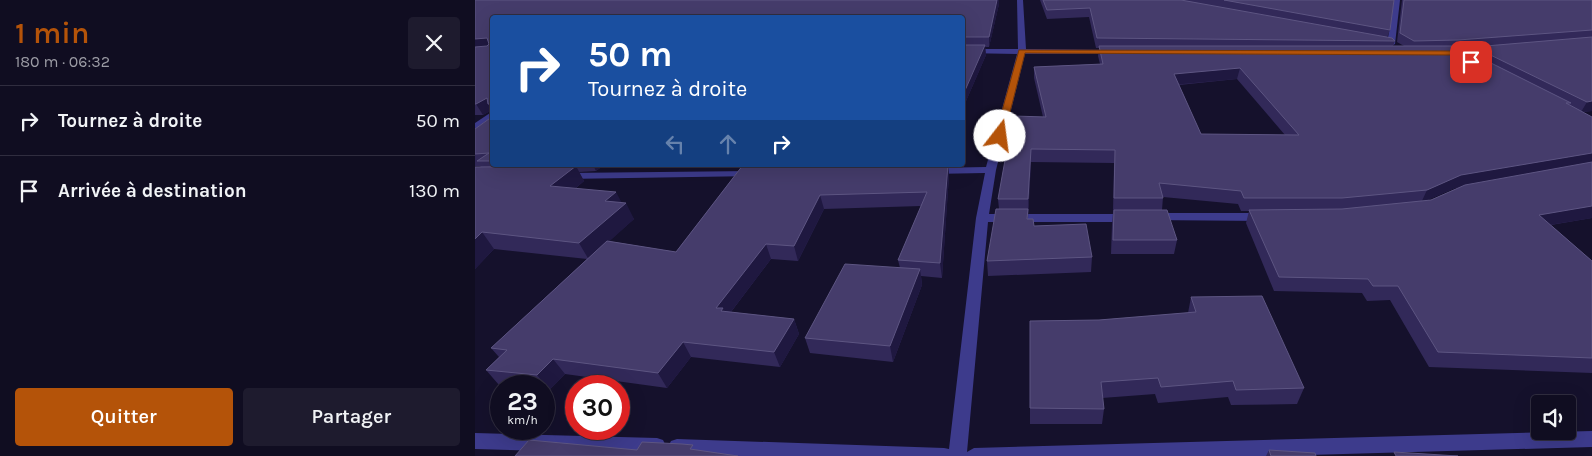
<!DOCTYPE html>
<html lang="fr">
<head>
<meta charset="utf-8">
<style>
	body { margin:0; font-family:Karla,sans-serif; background:#1e1b2e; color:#f1f3f6; height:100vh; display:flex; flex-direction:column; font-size:19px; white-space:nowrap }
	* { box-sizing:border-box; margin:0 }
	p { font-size:16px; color:#9c9ca5 }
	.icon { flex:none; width:28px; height:28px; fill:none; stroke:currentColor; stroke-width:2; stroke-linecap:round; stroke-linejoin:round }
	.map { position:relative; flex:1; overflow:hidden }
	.details { display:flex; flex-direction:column; background:#100d21; width:475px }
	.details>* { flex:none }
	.top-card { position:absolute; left:15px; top:15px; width:475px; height:152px; border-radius:5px; box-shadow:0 5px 20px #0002,0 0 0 1px #302d3f; background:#1a4fa0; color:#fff; overflow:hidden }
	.controls { position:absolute; left:1056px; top:395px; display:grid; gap:10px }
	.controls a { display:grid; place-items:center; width:45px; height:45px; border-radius:5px; background:#100d21; box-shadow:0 5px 20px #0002,0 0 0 1px #302d3f; font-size:25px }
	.speed { position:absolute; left:15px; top:375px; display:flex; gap:10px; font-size:25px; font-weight:700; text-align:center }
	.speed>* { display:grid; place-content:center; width:65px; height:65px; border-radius:50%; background:#100d21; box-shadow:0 5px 20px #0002,0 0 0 1px #302d3f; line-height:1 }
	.speed small { font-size:12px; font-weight:400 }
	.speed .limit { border:8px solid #d22; background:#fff; color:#111 }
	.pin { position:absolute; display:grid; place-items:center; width:42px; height:42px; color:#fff; margin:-21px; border-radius:10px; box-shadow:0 2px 8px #0006 }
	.me { position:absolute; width:55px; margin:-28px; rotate:15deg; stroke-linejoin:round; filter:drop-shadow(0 0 4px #0008) }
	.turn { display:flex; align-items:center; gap:18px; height:105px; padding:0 15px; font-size:22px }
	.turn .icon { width:65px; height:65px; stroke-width:2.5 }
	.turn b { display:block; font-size:35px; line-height:42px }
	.lanes { display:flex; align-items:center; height:48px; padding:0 15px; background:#0003; justify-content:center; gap:25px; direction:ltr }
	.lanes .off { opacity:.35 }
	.round { display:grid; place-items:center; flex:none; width:52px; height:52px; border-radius:5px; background:#1e1b2e }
	.overview { display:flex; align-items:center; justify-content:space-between; height:85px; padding:0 15px }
	h1 { font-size:30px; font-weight:600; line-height:38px; color:#b45309 }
	.cta { display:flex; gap:10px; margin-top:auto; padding:10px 15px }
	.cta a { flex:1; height:58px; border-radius:5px; background:#b45309; color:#fff; font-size:20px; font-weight:600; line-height:58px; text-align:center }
	.cta a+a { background:#1e1b2e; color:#f1f3f6 }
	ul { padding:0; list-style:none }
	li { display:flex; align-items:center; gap:15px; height:70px; padding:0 15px; border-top:1px solid #302d3f }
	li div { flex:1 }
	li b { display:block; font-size:19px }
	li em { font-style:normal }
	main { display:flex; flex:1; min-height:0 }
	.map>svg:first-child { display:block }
</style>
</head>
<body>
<main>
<section class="details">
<div class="overview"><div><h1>1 min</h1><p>180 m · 06:32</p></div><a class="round"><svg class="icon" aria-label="close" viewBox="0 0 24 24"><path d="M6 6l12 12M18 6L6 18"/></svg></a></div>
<ul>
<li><svg class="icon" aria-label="right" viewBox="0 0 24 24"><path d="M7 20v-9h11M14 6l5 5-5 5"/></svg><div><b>Tournez à droite</b></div><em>50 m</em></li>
<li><svg class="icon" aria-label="arrive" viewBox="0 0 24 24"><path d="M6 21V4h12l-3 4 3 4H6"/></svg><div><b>Arrivée à destination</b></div><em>130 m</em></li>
</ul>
<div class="cta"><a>Quitter</a><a>Partager</a></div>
</section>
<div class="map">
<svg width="1117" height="456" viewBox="0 0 1117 456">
	<rect width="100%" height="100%" fill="#15112c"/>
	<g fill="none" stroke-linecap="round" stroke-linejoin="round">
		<!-- minor -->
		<path fill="#3d3b8c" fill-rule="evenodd" d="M542 0H548L551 49 640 50 644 52 640 54H550L521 170 514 214H655L661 218 655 222H513L492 452 499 448 1117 431V447L799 456H225L202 455 196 453 193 447 196 441 202 439 469 448 474 449 501 218 510 173 457 174 452 171 457 168 511 167 542 54 488 53V49H543Z
			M919 0H925L920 44 916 46 912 44Z
			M18 111V119L0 131V123Z
			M277 171 283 174 281 176 90 179 84 176 90 173Z
			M677 213H790L796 217 790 221 673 220 671 217 673 214Z
			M0 433 182 438 188 440 191 446 188 452 182 454 0 449Z"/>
	</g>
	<!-- wall -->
	<path fill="#322959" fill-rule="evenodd" d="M0 0H524V4L514 47H510L511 55 488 108V18H18V111L17 110 8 115H0Z
		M565 0H919L915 30 912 38 920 41 918 46H929L922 42 927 0H1117V111L1107 112 1117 218 1076 225 1117 261V373L954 367 915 300 892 301 887 293 799 291 771 223 774 211H766L763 204 688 197 687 210 702 240 699 254H636L637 224 638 212 639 163 556 162 553 219 559 226 617 257 616 272 513 276 512 261 524 209 523 199 568 117 559 78V67L625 64 623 56 624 48H621L614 17 572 19ZM999 48 996 53 987 49ZM762 79 810 135 726 134 704 85ZM985 187 956 200 950 201 980 188Z
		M18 116V165H129L121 171 104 172 109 181 101 188 146 202 159 219 134 241 201 252 268 165H475L473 166 474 175 467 278 446 276 447 285 418 362 335 353 330 338 425 268 423 260 446 206 349 209 323 261 296 259 256 312 319 319 324 334 305 367 216 357 192 388 90 374 74 390H69V386H38L24 385 11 370 24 357 16 348 112 259 19 249 0 269V167H6L5 166H0V129Z
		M716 297 829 388 822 404 756 405 753 397 683 403 680 394 627 398 629 409 627 424H555V321L624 320 713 313Z
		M794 450 841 456H791Z"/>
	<!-- shaded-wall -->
	<path fill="#1f1840" d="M522 0H524V4L514 47V37Z
		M12 38 18 47 0 50V39Z
		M510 45 511 55 488 108V95Z
		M765 68 762 79 697 85 699 74Z
		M12 98 13 104 17 110 8 115 1 104Z
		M1117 101V111L1106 112 1112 102Z
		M556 149V162L553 212V199Z
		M1117 153V164L980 188 946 203 952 190 986 175Z
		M118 165H129L121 171Z
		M473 165 474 175 467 278 465 263Z
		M101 166 109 181 84 202 75 186Z
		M141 192 148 205 151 203 159 219 114 260 104 243 130 201Z
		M345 195 349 209 323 261 319 246Z
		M1117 206V218L1056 228 1064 215Z
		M7 232 19 249 0 269V239Z
		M291 244 296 259 252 317 241 308Z
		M445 269 447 285 418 362 415 346Z
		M319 319 324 334 305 367 299 352Z
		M208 342 216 357 192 388 183 373Z
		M78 359 90 374 74 390 62 375Z"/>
	<!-- building -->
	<path fill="#453c6b" stroke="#5d5582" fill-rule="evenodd" d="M0 0H522L514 37H488V18H18V104H13L12 98 1 104H0V47L12 46 14 44 12 38 0 39Z
		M568 0H706L917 38 920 41 622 38 615 8 572 10Z
		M749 0H919L915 30Z
		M929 0H1117V30L983 40 939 41 925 33Z
		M1117 37V101L1112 102 999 47Z
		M488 45H510L488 95Z
		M624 46H982L1096 103H1091L1117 117V153L986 175 952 190 867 198H769L766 191 684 183 688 198H639L640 150 556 149 553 199H523L538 116 571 117 559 67 628 64ZM765 68 824 135 726 134 699 74Z
		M18 116V161H2L14 153 0 154V129Z
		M1117 162V206L1064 215 1117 261V358L963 352 923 286H898L893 279 804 277 774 210 867 209 956 200 990 185Z
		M268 165H473L465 263 423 260 452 192 345 195 319 246 291 244 241 308H248L246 311 319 319 299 352 208 342 183 373 78 359 62 375 11 370 32 350 16 348 132 241 201 252Z
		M101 166 75 186 141 192 130 201 151 203 104 243 7 232 0 239V167Z
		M521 209H553L552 219H558L559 226 611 224 617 257 512 261Z
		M639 210H692L702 240H638Z
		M370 264 445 269 415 346 330 338Z
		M787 296 829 388 761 390 758 381 686 387 683 378 626 382 629 409 555 408V321L624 320 721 312 716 297Z
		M54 440 162 450 167 442 207 444 218 445 215 449 263 456H40Z
		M794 450 840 453 841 456H796Z
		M919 452 983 456H921Z"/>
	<!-- route -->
	<path fill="#b45309" stroke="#753606" d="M544 50 979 51 1000 62 994 63 978 55 550 53 529 136 525 139 520 136Z"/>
</svg>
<div class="controls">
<a><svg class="icon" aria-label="sound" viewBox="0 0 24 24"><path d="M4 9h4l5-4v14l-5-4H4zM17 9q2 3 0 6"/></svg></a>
</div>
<div class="speed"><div>23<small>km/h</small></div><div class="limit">30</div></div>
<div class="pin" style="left:996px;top:62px;background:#d93025"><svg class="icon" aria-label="arrive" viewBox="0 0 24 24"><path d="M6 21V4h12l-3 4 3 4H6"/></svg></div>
<svg class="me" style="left:525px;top:136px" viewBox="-20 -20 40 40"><circle r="19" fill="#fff"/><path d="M0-13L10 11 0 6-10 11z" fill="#b45309"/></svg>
<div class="top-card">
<div class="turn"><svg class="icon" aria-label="right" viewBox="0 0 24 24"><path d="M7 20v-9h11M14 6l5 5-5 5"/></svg><div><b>50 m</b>Tournez à droite</div></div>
<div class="lanes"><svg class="icon off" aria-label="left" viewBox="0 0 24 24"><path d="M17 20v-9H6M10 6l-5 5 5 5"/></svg><svg class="icon off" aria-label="ahead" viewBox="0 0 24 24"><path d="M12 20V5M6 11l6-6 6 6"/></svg><svg class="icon" aria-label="right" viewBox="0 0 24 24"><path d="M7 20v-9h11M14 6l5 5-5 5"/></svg></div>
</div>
</div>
</main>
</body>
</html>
